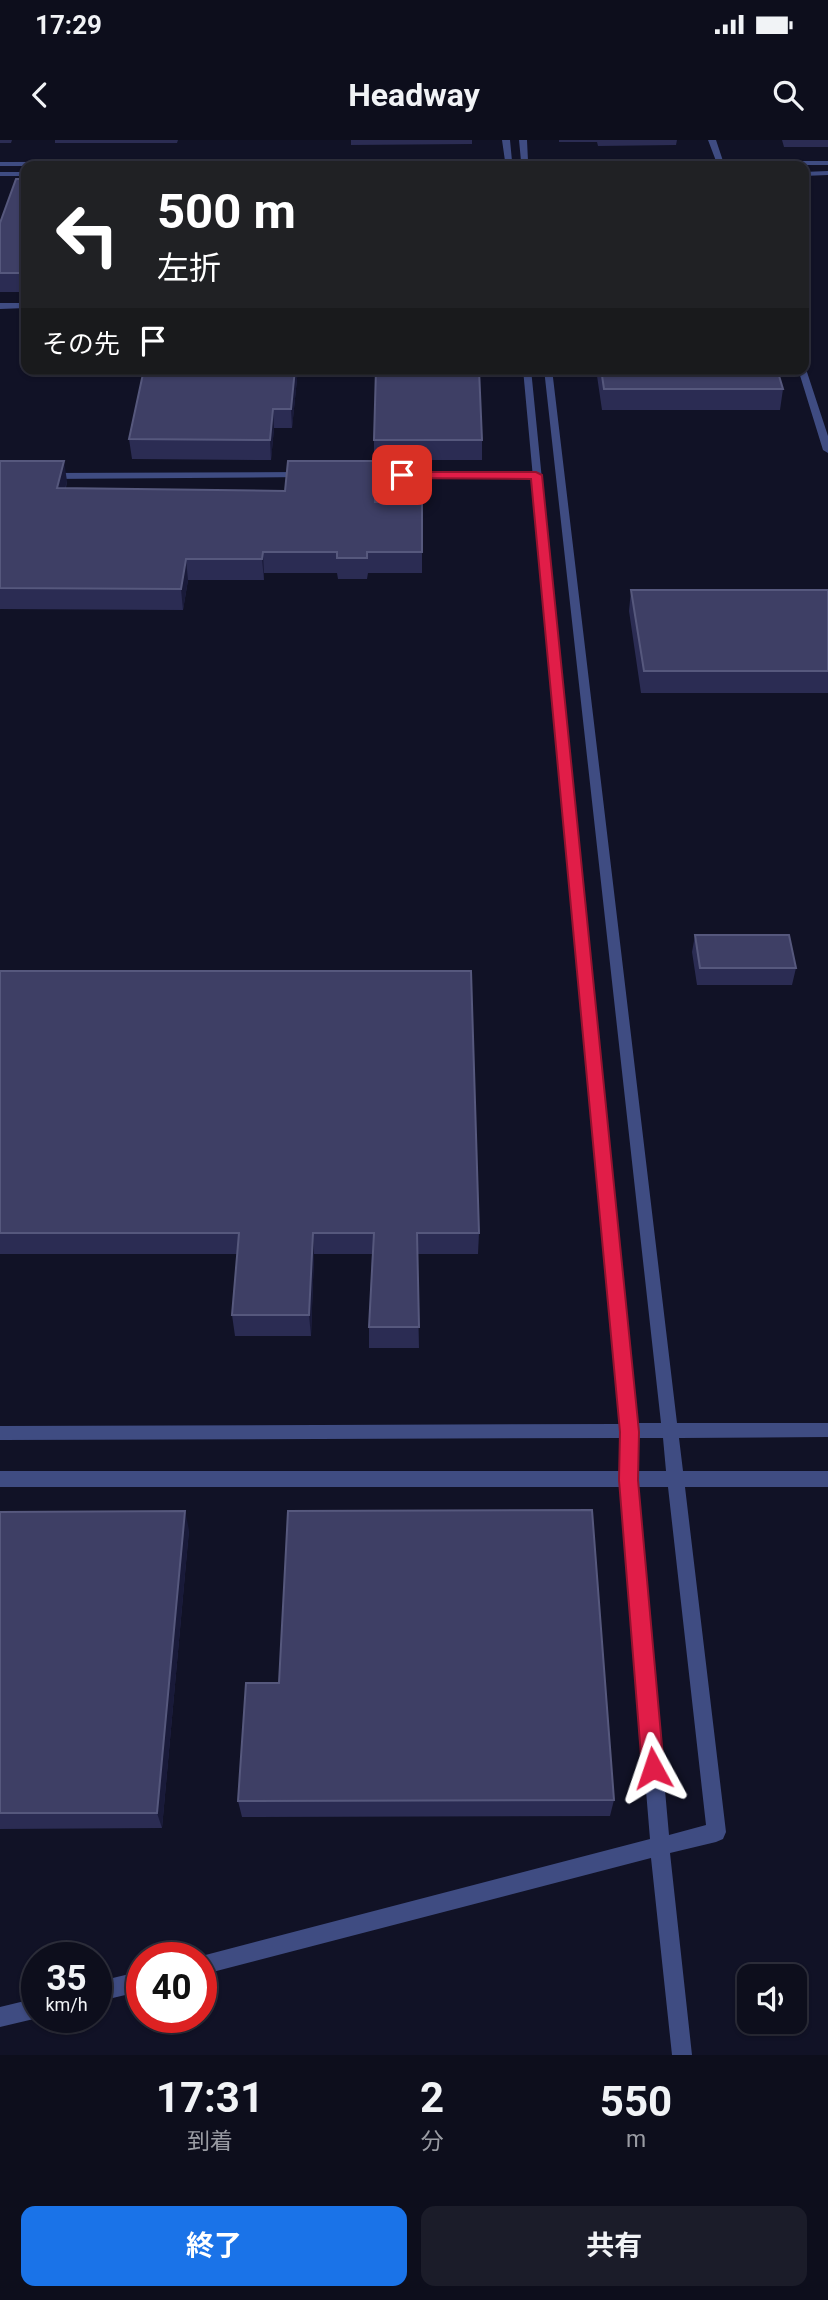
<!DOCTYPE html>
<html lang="ja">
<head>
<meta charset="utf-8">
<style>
	body { margin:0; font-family:Roboto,"Noto Sans JP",sans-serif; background:#1b1c29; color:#f1f3f6; height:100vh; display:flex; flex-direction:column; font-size:26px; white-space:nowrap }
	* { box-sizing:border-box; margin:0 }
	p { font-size:23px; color:#9a9ca3 }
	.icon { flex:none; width:38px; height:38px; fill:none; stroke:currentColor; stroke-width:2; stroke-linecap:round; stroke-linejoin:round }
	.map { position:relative; height:1915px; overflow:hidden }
	.sheet { display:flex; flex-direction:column; background:#0d0e1c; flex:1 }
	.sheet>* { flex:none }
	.guide { position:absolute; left:21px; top:21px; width:788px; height:214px; border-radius:14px; box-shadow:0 2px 5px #0004,0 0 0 2px #2d2e3b; background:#202124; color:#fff; overflow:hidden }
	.buttons { position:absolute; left:737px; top:1824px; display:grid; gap:14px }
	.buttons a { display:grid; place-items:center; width:70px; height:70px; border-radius:14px; background:#0d0e1c; box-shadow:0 2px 5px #0004,0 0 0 2px #2d2e3b; font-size:35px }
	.speed { position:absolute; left:21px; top:1802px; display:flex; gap:14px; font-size:35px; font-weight:700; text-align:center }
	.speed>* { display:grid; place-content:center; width:91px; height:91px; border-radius:50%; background:#0d0e1c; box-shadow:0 2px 5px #0004,0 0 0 2px #2d2e3b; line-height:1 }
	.speed small { font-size:18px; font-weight:400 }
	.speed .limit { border:10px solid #d22; background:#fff; color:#111 }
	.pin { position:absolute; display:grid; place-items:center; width:60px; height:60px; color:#fff; margin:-30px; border-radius:14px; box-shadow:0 4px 10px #0006 }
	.me { position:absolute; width:77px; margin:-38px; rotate:355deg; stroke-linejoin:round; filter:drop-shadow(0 0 5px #0008) }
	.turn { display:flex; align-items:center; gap:24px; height:147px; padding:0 21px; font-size:32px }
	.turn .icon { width:91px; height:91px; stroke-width:2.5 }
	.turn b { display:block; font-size:49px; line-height:60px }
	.then { display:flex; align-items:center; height:66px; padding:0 21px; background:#0003; gap:14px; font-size:26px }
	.eta { display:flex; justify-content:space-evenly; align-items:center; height:119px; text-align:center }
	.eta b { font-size:42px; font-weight:700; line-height:49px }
	.button { display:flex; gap:14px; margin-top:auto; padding:14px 21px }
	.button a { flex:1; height:80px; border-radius:14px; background:#1a73e8; color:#fff; font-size:28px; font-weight:700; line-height:80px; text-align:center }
	.button a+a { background:#1b1c29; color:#f1f3f6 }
	.status { display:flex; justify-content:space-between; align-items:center; height:49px; padding:0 35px; background:#0d0e1c; direction:ltr }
	.status svg { height:19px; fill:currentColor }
	header { display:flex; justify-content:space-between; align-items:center; height:91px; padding:0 21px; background:#0d0e1c; font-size:32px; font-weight:700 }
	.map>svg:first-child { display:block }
</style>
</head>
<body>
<div class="status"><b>17:29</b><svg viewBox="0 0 49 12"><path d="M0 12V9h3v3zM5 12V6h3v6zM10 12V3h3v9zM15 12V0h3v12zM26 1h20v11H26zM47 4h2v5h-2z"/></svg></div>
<header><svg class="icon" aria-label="back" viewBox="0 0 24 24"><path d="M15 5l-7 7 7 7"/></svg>Headway<svg class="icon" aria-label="search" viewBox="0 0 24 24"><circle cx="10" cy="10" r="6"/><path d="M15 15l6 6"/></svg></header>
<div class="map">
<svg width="828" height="1915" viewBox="0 0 828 1915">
	<rect width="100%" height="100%" fill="#111226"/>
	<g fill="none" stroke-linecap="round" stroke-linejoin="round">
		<!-- minor -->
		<path fill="#3f4c82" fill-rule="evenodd" d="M0 163H26V168L0 169Z
			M303 332 306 333V337L50 339 45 336 50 333Z
			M358 332H536L541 335 536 338 355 337V333Z"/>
		<!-- tertiary -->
		<path fill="#3f4c82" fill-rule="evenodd" d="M502 0H510L512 21H521L519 0H527L528 21H716L708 0H716L723 21H828V25L0 26V22L505 21Z
			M828 31V35L803 36V32Z
			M0 32H26V36H0Z
			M803 227 806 229 828 296V313L823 310 798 229H803Z
			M523 229H531L636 1283H661L544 229H552L677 1283H828V1297L679 1298 683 1331H828V1347H685L726 1692 723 1699 716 1702 670 1713 692 1915H672L651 1718 201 1835V1818H194L650 1699 621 1347H0V1331H621V1298L0 1300V1286L620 1284ZM637 1298H663L666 1331H637ZM638 1347H668L706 1685 669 1695Z
			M142 1831V1851L96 1862V1842Z
			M37 1858 38 1878 0 1887V1867Z"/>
	</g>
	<!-- wall -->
	<path fill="#2b2c53" d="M0 0H12L11 3H0Z
		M53 0H178L177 3H55V0Z
		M351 0H472V4L351 5Z
		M559 0H677L676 5 598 6 597 2H559Z
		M782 0H828V7H784Z
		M26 39V152H0V83Z
		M144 229H298L292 288H274L271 320 132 319 129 299Z
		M596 229H777L783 249 780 270H602Z
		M374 300H482V320H374Z
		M0 321 67 341 66 348 285 351 377 341 376 362H422V433H368L367 439H338L337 433H264V440H188L183 470 0 469Z
		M631 450H828V553H641L629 471Z
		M695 795 796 828 792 845H697L692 812Z
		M0 831 479 1093 478 1114H417L419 1208H369V1187L372 1114H314L311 1196H235L232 1175 237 1114H0Z
		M0 1372 189 1390 162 1688 0 1689Z
		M279 1543 614 1660 610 1676 242 1677 238 1661Z"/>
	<!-- shaded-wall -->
	<path fill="#191a39" d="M295 229H298L292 288 291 269Z
		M273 269 274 288 271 320 270 300Z
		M64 321 67 341 60 368 57 348Z
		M263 412 264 433V440L262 419Z
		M186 419 188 440 183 470 181 449Z
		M313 1093 314 1114 311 1196 309 1175Z
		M185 1371 189 1390 162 1688 157 1673Z"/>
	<!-- building -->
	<path fill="#3e3f65" stroke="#56587d" stroke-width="2" d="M16 39H26V133H0V83Z
		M144 229H295L291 269H273L270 300 129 299Z
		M376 229H479L482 300H374Z
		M601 229H777L783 249H604Z
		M0 321H64L57 348 285 351 288 321H376L375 362H422V412H367V418H337V412H263L262 419H186L181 449 0 448Z
		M631 450H828V531H644Z
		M695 795H789L796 828H700Z
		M0 831H471L479 1093H417L419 1187H369L374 1093H313L309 1175H232L239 1093H0Z
		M592 1370 614 1660 238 1661 246 1543H279L288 1371Z
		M185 1371 157 1673H0V1372Z"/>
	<!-- route -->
	<path fill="#e11d48" stroke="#92132f" stroke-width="2" d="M402 332H536L542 335 639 1292 638 1340 664 1628 661 1636 653 1639 646 1636 642 1628 619 1340 620 1292 531 339 398 338V333Z"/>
</svg>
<div class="buttons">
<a><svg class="icon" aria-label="sound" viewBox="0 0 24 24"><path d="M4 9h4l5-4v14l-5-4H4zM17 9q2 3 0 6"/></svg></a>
</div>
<div class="speed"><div>35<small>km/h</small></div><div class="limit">40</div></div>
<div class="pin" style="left:402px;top:335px;background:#d93025"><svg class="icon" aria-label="arrive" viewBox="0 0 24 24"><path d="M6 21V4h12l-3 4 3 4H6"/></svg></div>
<svg class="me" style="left:653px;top:1628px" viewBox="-20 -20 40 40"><path d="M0-17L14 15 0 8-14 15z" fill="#e11d48" stroke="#fff" stroke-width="4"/></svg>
<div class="guide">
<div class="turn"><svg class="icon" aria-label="left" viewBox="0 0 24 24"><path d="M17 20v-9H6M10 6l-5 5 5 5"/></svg><div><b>500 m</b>左折</div></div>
<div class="then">その先<svg class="icon" aria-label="arrive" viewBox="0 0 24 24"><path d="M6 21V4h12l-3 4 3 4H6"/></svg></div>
</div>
</div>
<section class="sheet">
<div class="eta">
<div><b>17:31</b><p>到着</p></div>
<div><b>2</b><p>分</p></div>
<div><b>550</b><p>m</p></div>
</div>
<div class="button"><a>終了</a><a>共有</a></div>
</section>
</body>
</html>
